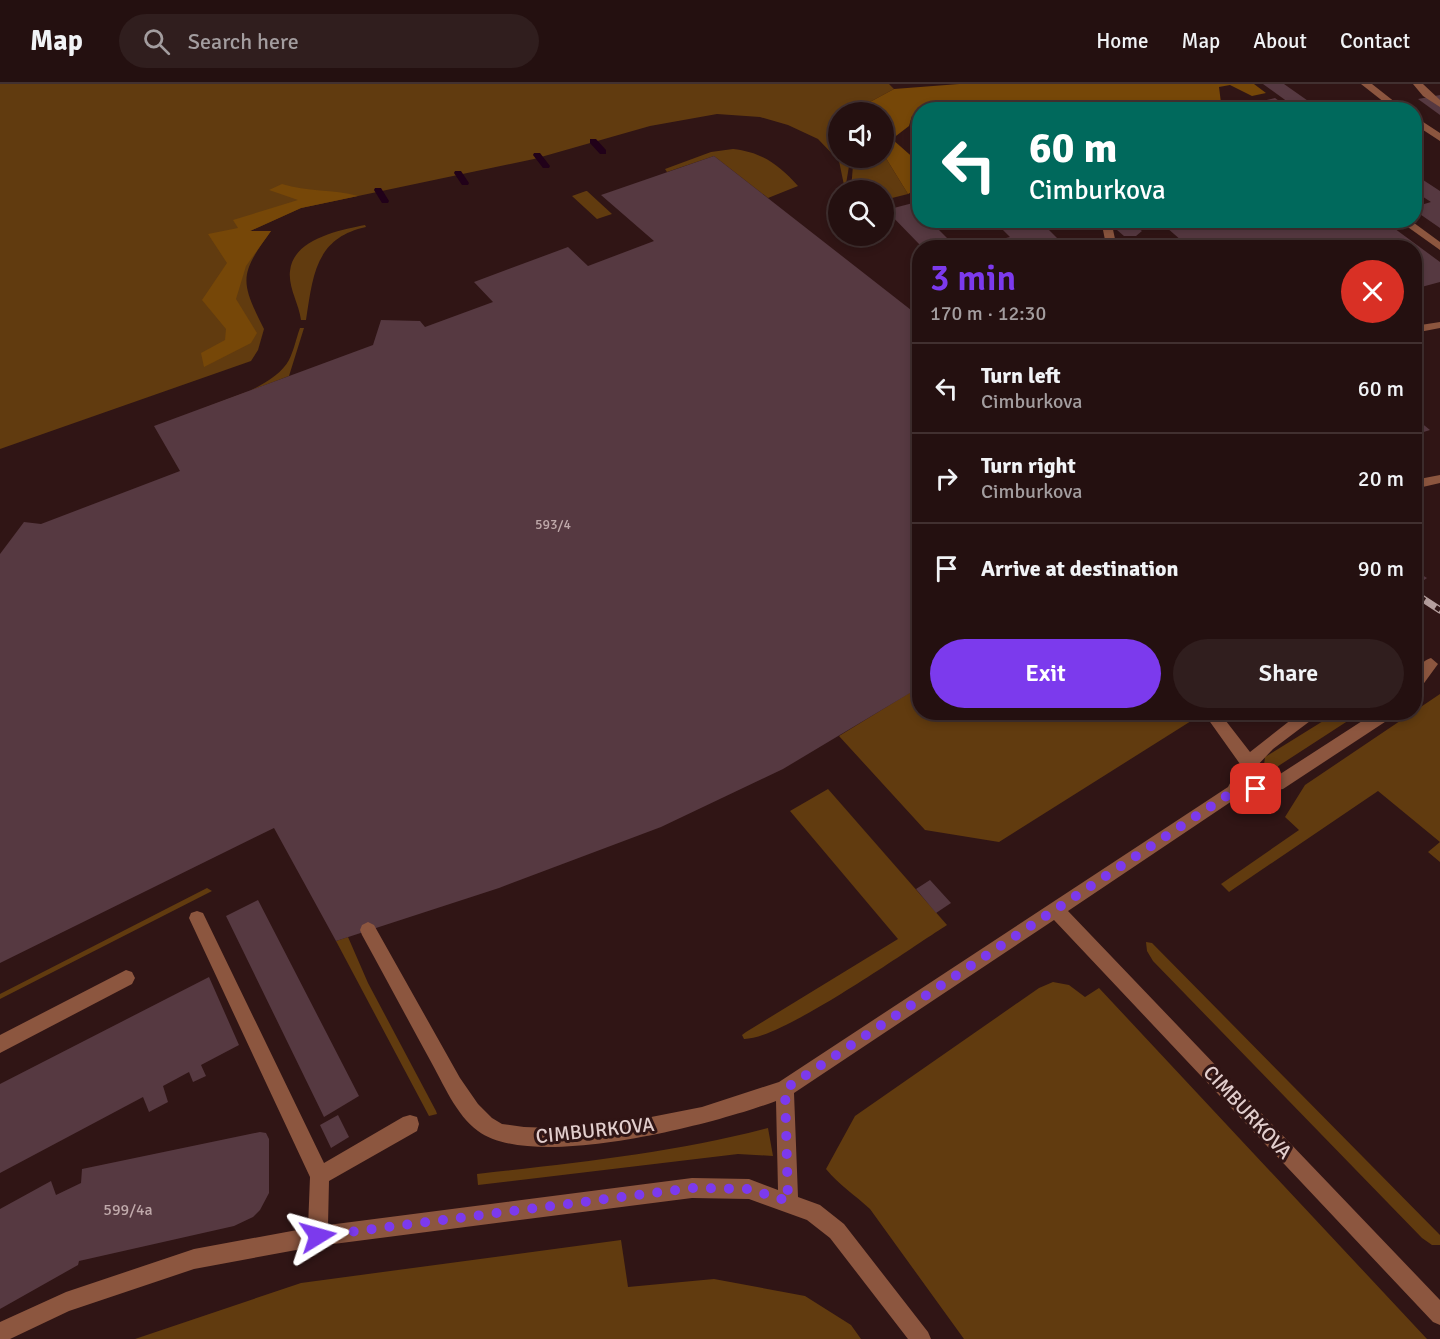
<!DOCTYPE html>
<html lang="en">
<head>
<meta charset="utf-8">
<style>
	body { margin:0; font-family:Signika,sans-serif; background:#301e1e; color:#f1f3f6; height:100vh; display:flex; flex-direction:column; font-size:22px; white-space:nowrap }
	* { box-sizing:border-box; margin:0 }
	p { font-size:20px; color:#a39d9f }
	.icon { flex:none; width:33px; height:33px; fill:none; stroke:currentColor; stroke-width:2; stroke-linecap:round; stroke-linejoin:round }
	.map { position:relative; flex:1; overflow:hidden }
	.sheet { position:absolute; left:912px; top:156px; width:510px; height:480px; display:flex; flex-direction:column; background:#241010; border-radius:24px; box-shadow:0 3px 9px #0003,0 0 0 2px #413030 }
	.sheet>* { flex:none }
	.hud { position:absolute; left:912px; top:18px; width:510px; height:126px; border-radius:24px; box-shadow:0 3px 9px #0003,0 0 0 2px #413030; background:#00695c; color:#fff; overflow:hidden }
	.tools { position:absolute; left:828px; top:18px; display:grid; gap:12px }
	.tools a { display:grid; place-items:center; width:66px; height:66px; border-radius:50%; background:#241010; box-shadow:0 3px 9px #0003,0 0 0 2px #413030; font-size:30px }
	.pin { position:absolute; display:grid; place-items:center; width:51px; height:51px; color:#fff; margin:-26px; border-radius:12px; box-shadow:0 3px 9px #0006 }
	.me { position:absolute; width:66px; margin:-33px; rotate:82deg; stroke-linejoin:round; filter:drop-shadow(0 0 4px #0008) }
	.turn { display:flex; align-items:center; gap:21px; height:126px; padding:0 18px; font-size:27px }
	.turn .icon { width:78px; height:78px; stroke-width:2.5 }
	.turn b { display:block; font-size:42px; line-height:51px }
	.round { display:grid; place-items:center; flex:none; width:63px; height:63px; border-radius:32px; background:#301e1e }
	.head { display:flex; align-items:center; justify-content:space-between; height:102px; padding:0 18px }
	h1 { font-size:36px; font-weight:600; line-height:45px; color:#7c3aed }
	.primary-button { display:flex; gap:12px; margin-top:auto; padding:12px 18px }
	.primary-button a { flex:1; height:69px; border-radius:36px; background:#7c3aed; color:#fff; font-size:24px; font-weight:600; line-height:69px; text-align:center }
	.primary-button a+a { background:#301e1e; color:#f1f3f6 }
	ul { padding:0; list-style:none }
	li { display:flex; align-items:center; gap:18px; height:90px; padding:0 18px; border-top:2px solid #413030 }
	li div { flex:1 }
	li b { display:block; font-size:22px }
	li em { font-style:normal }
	header { display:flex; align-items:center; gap:36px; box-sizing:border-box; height:84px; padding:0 30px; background:#241010; border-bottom:2px solid #413030 }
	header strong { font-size:28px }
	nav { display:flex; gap:33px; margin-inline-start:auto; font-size:21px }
	.search { width:420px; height:54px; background:#301e1e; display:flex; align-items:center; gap:15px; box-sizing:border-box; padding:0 21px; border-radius:33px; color:#a39d9f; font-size:22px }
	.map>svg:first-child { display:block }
</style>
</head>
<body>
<header>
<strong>Map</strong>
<div class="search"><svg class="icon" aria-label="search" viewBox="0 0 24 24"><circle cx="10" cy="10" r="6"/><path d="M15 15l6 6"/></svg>Search here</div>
<nav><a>Home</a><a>Map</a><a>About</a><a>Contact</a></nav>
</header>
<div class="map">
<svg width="1440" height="1255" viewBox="0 0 1440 1255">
	<rect width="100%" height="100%" fill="#301515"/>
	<!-- green -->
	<path fill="#613b0f" d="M0 0H889L894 5 855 26 856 28H838V74H884V71L908 110 884 116V106H851L853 81 849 82 845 106 839 77 818 55 788 41 760 33 717 30 650 42 534 75 301 124 250 147H271C239 191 240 197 264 245L258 266 251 277 0 365Z
		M733 65C762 68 779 81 798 102L768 114 714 72 667 88 665 85 711 68Z
		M586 107H587L612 130 597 135 572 112Z
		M365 141 366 143C315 154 313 192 306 236H301C299 220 288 203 290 187 293 155 340 146 365 141Z
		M300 244H304L289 292 191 329C219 318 274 304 289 276 294 266 296 255 300 244Z
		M919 603 920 628H1195L1199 632 999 758 925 746 839 652Z
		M1440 610V778L1428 768 1440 758 1378 707 1229 808 1221 800 1299 746 1285 733 1305 701Z
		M1336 629H1360L1266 690 1263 689 1265 673Z
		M828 705 947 841C909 865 781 956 744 955L742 951 746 948 898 855 790 727Z
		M207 804 212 807 0 915V910Z
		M348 853 368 899 436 1027 437 1030 429 1032 336 857Z
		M1146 858 1152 859 1440 1151V1161H1432L1422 1154 1153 877 1147 867Z
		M1053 898 1069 901 1085 913 1099 904 1427 1255H964L870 1125C855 1111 839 1101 826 1085L855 1032 1039 904Z
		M768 1044 773 1072 738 1070 478 1101 477 1090C574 1079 674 1069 768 1044Z
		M621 1156 628 1203 714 1195 805 1212 851 1241 861 1255H135L301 1199Z"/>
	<!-- forest -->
	<path fill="#764708" d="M959 0H1254L1266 9 1252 12 1230 1 1219 3 1221 19 1205 23 1190 16 1178 21V26L1141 25 1135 22 1121 26H920L919 34 912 32 909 42 892 55 917 77 919 76V104L908 110 884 71V28H856L855 26 894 5Z
		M282 100C307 108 333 105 358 112L301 124 250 147H271L246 182 236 215 257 249 251 259 204 283 201 269 225 256 226 245 202 216 227 179 208 150 238 144 233 136 298 116 269 106Z"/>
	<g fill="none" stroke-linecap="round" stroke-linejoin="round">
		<!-- stream -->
		<path fill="#210119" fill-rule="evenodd" d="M590 55H596L606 66V70H600L590 59Z
			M534 69H540L550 82 549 84H543L533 71Z
			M455 87H461L469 99 468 101H462L454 89Z
			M375 104H381L389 117 388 119H382L374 106Z"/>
	</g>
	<!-- building -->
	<path fill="#563941" d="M1263 0H1284L1321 26H1299Z
		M1440 11V31L1418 15Z
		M1275 14 1292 26H1263L1254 19Z
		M714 72 920 233V603L783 685 661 743 499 804 336 857 274 744 0 879V470L24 438 41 440 180 387 154 342 373 261 381 236 420 237 425 243 493 218 474 198 568 163 588 182 654 157 601 111Z
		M1414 90 1440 107V144L1414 126V123L1431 118 1414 107Z
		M913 119 920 126V136H929L947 154 920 161 886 126Z
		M1012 136H1039L1060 157 1036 164H985L982 160 1010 153 997 140Z
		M1158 136H1383L1440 178V198L1414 205V164H1166L1164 162 1182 157Z
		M1121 140H1132L1142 147 1136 152H1124L1117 146Z
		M1414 333 1430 346 1414 351Z
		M1414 486 1427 494 1414 503Z
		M930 796 951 819 936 829 916 805Z
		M258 816 359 1012 324 1033 226 832Z
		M209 893 239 961 201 981 206 992 193 998 189 988 163 1002 168 1018 149 1028 143 1013 0 1089V1000Z
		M338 1031 349 1053 331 1064 320 1041Z
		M260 1048 266 1049 269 1055V1109L260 1126 253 1133 234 1142 79 1177 78 1181 0 1225V1125L51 1097 56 1111 81 1099 82 1085Z"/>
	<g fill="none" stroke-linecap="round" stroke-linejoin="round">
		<!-- minor -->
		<path fill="#8c563f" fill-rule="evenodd" d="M1361 0H1372L1405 26H1394Z
			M1413 0H1423L1440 16V23L1423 12Z
			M1414 32 1440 49V57L1414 40Z
			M1101 136H1111L1115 155 1122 164H1111L1105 156Z
			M1398 136H1410L1440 158V166Z
			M1440 238V244L1414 249V242Z
			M1440 391V399L1414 405V396Z
			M1431 574 1438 580 1419 606 1414 608C1414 594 1416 579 1431 574Z
			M1203 628H1219L1250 668 1292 635C1277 638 1231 641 1223 628H1322L1273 665 1254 685 1246 699 1274 694 1376 628H1396L1394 632 1283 705 1238 713 1068 827 1440 1216V1241L1433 1238 1054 836 794 1009 798 1113 820 1121 844 1140 928 1248 931 1255H908L830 1154 807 1136 749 1115 692 1114 318 1162 194 1185 69 1227 10 1255H0V1238L66 1208 194 1165 308 1144 310 1093 189 834 191 829 197 827 203 829 324 1079 403 1033 410 1031 417 1033 419 1040 417 1047 329 1097 328 1141 692 1094 749 1095 778 1106 776 1017C715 1040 533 1088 478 1047 456 1031 443 999 430 976 407 934 385 893 362 851L360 846 362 841 368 838 374 841 460 994 478 1020 492 1034 502 1040 524 1043 552 1044 646 1034 702 1023 779 998 1228 703 1240 680Z
			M126 886 132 888 135 894 132 900 0 969V951Z"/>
		<defs>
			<path id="rail-far1" d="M931 159 935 164"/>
			<path id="rail" d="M1414 509 1440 526"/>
		</defs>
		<!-- rail-far1 casing -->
		<use href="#rail-far1" stroke="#b59f9e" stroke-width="4.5"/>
		<!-- rail casing -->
		<use href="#rail" stroke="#b59f9e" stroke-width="7"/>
		<!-- rail-far1 -->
		<use href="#rail-far1" stroke="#301515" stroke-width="3" stroke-dasharray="10" stroke-linecap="butt"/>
		<!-- rail -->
		<use href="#rail" stroke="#301515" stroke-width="4.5" stroke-dasharray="13" stroke-linecap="butt"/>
	</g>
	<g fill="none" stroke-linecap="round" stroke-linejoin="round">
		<!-- route -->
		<path stroke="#7c3aed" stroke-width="10" stroke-dasharray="0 18" d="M318 1152 692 1104 749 1105 788 1117 785 1005 1234 707 1256 705"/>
	</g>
	<g text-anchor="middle" stroke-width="6" stroke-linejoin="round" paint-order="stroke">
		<!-- number labels -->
		<g font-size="14" fill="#bfa9aa">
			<text x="553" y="445">593/4</text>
		</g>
		<!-- near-number labels -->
		<g font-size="16" fill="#bfa9aa">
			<text x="128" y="1131">599/4a</text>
		</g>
		<!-- near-street labels -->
		<g font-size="20" fill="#e2cecd" stroke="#301515">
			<text transform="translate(1248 1028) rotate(47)" y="7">CIMBURKOVA</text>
			<text transform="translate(595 1046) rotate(-6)" y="7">CIMBURKOVA</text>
		</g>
	</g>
</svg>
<div class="tools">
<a><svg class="icon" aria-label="sound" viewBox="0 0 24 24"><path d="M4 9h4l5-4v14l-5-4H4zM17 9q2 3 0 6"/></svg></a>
<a><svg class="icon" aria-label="search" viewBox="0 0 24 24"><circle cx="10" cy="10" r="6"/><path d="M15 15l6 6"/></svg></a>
</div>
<div class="pin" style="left:1256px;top:705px;background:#d93025"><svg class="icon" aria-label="arrive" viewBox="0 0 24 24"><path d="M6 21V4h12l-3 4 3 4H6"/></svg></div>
<svg class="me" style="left:318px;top:1152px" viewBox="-20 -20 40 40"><path d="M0-17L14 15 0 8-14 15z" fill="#7c3aed" stroke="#fff" stroke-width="4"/></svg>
<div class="hud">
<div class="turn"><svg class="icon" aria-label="left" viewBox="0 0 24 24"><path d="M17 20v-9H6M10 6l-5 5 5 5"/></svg><div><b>60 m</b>Cimburkova</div></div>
</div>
<section class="sheet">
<div class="head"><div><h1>3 min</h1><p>170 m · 12:30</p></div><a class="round" style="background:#d93025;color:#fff"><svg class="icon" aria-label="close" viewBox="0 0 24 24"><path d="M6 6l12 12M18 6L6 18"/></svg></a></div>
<ul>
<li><svg class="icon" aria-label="left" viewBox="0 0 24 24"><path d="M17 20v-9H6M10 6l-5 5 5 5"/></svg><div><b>Turn left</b><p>Cimburkova</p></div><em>60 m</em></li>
<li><svg class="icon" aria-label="right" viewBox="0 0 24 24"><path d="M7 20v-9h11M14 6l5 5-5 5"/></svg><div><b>Turn right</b><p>Cimburkova</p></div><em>20 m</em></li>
<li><svg class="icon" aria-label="arrive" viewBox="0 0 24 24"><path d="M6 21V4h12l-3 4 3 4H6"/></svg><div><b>Arrive at destination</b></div><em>90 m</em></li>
</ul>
<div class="primary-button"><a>Exit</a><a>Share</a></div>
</section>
</div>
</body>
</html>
